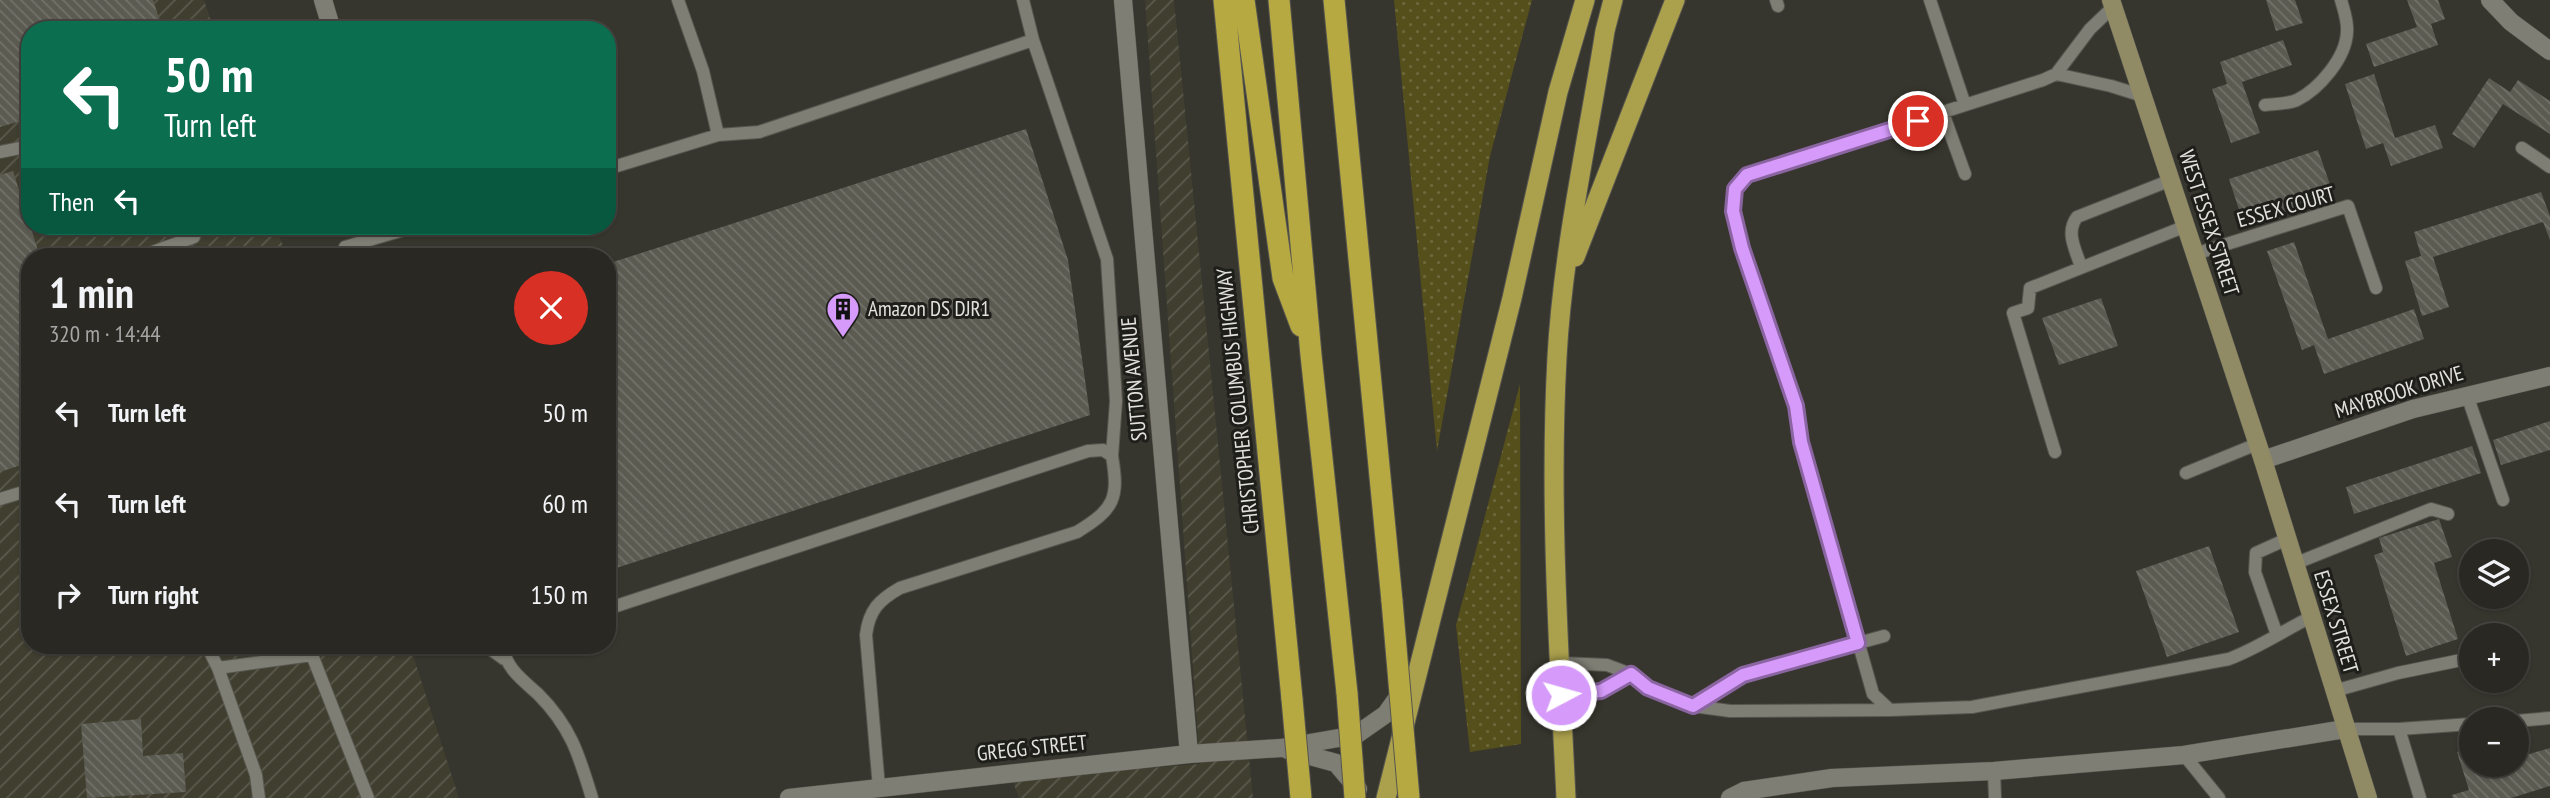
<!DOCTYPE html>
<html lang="en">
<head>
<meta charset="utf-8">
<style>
	body { margin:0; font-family:"PT Sans Narrow",sans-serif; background:#35342f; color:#f1f3f6; height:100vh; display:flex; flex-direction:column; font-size:26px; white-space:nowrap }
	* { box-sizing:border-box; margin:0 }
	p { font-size:23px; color:#a5a6a5 }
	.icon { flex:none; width:38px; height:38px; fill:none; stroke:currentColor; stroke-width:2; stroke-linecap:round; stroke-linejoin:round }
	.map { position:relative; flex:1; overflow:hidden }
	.side { position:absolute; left:21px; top:248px; width:595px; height:406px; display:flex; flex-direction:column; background:#292822; border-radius:28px; box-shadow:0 2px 5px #0004,0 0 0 2px #454440 }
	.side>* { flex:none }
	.guide { position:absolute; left:21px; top:21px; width:595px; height:214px; border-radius:28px; box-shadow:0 2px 5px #0004,0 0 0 2px #454440; background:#0b6e4f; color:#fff; overflow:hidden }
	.tools { position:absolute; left:2459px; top:539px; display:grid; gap:14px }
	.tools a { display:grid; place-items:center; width:70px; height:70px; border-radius:50%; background:#292822; box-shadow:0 2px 5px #0004,0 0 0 2px #454440; font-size:35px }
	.pin { position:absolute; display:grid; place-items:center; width:60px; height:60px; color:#fff; margin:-30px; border:4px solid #fff; border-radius:50%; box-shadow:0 2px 7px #0007 }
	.me { position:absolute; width:77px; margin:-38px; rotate:84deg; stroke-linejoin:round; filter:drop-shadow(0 0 5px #0008) }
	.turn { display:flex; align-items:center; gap:24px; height:147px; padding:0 28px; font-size:32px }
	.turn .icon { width:91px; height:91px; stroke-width:2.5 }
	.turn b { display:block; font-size:49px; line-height:60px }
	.then { display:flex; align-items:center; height:66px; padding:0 28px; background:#0003; gap:14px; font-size:26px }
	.round { display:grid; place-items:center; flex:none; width:74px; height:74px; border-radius:37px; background:#35342f }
	.head { display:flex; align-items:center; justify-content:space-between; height:119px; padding:0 28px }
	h1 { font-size:42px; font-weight:600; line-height:52px }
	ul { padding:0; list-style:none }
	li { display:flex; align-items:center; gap:21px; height:91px; padding:0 28px }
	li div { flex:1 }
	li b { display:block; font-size:26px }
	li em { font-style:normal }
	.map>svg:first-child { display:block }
</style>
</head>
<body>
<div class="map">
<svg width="2550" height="798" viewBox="0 0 2550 798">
	<defs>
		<pattern id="industrial-furrows" width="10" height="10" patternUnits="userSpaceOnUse" patternTransform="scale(1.75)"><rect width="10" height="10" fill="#403e2f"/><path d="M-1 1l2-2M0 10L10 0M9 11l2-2" fill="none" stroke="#5b5a4d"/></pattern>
		<pattern id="grass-dots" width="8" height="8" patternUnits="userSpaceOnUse" patternTransform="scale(1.75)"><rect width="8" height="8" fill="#554f1b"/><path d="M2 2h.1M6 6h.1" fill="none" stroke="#6d683c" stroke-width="1.8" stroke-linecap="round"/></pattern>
		<pattern id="building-back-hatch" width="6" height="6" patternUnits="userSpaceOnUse" patternTransform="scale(1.75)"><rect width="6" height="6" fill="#5c5b52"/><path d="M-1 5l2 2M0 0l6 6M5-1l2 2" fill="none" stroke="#73726a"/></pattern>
	</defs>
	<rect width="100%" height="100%" fill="#37362e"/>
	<!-- industrial -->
	<path fill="url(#industrial-furrows)" d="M0 0H204L214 30H30V226H276L287 257H30V646H410L459 798H0Z
		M1145 0H1174L1253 798H1019L1012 779 1200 764Z"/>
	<!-- grass -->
	<path fill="url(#grass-dots)" d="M1394 0H1532L1490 156 1437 451Z
		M1520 384 1521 744 1470 752 1456 625Z"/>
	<!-- building -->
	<path fill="url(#building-back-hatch)" d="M0 0H153L163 30H30V118L0 127Z
		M2266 0H2295L2303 23 2276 31Z
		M2407 0H2438L2445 19 2431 24 2438 45 2374 67 2366 44 2417 27Z
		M2283 40 2292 65 2242 82 2260 133 2231 143 2212 89 2227 84 2220 62Z
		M2374 74 2395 138 2435 125 2443 148 2391 166 2383 143 2366 149 2345 84Z
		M2489 78 2510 92 2518 80 2550 101V134L2503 104 2474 148 2452 134Z
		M1026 129 1068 260 1090 415 607 571V264Z
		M2318 150 2334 196 2244 225 2229 179Z
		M13 171 40 257H30V462L0 472V175Z
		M2541 192 2550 216V240L2543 222 2433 257 2449 307 2422 316 2405 261 2421 256 2414 232Z
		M2294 242 2328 339 2414 309 2424 339 2324 374 2314 345 2302 350 2267 251Z
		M2101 298 2118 346 2059 365 2042 318Z
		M2550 421V450L2501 465 2493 440Z
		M2472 446 2481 473 2354 514 2346 487Z
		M2439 519 2452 557 2434 563 2458 639 2406 656 2374 555 2383 552 2379 538Z
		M2209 546 2239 632 2167 657 2136 571Z
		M141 719 143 756 183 753 186 792 87 798 81 724Z
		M2471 747V765H2516V758L2550 748V786L2511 798H2453L2452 795 2469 790 2457 752Z"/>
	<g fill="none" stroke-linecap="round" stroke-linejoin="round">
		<defs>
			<path id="service" d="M678 0 703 71 718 135
				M1023 0 1033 40 1107 259 1116 401 1112 456
				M1776 0 1778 6
				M1930 0 1965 105
				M2113 7 2090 29 2056 74 2043 80 1747 175 1735 189 1733 211 1742 248 1796 406 1803 447 1873 694 1890 710 1972 707 2229 659C2258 648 2283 631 2311 617
				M2056 74 2111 86 2143 96
				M2265 105C2274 104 2288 104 2297 100 2319 89 2346 58 2347 32 2348 21 2344 11 2341 0
				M1943 113 1965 174
				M2522 148 2550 167
				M0 152 30 146
				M607 169 718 135 759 132 1033 40
				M2195 254 2348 206 2376 288
				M139 257 194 237
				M348 257 345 247 417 226
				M2081 267C2076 250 2065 233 2077 217L2171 180
				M2467 395 2503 500
				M2055 452 2013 313 2028 308 2030 288 2038 285 2186 226
				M2186 473 2257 444
				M0 499 30 490
				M2294 564 2431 509 2448 514
				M607 609 1088 451 1103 450 1112 456C1119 498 1115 509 1077 532L900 588C879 600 869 610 866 635L879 788
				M2277 635 2255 572 2256 553 2287 539
				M207 646 218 668
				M486 646 504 659
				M506 646 504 648C505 668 524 681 538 694 571 727 579 755 592 798
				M1561 663 1607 665 1631 674 1648 688 1693 706 1730 711 1890 710
				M2334 691 2398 673 2471 658
				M1561 695 1601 691 1631 674
				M1693 706 1743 675 1884 636
				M2516 721 2550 718
				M2345 729H2399L2471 724
				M2399 729 2420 798
				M2184 755 2219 798
				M1994 771 1995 798
				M259 798 256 775 218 668 312 655 368 798"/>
			<path id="minor" d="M323 0 332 30
				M1123 0 1189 754
				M2490 0 2511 22 2550 51
				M2263 460 2413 409 2550 376
				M1288 750 1336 763 1358 789
				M789 798 1189 754 1281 748 1356 735 1386 714 1403 690
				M1730 798 1744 791 1832 778 1994 771 2184 755 2345 729"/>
			<path id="secondary" d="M2111 0 2263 460 2368 798"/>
			<path id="trunk" d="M1575 257 1675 0
				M1386 798 1512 298 1558 92 1585 0
				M1566 798C1559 651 1549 504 1557 357 1563 248 1588 139 1605 31L1613 0"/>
			<path id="motorway" d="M1224 0 1292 699
				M1244 0 1283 278 1301 326
				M1279 0 1311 355 1347 693
				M1334 0 1392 601"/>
		</defs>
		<!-- service casing -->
		<use href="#service" stroke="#56554e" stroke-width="14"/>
		<!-- minor casing -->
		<use href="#minor" stroke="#56554e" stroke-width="19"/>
		<!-- secondary casing -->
		<use href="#secondary" stroke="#56554e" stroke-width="19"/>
		<!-- trunk casing -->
		<use href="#trunk" stroke="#56554e" stroke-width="21"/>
		<!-- motorway casing -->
		<use href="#motorway" stroke="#56554e" stroke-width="23"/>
		<!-- service -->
		<use href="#service" stroke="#7f7e74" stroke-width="12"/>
		<!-- minor -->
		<use href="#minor" stroke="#7f7e74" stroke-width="18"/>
		<!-- secondary -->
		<use href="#secondary" stroke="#908b65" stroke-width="18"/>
		<!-- trunk -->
		<use href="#trunk" stroke="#aba04c" stroke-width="19"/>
		<!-- motorway -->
		<use href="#motorway" stroke="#b6a942" stroke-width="21"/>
		<defs>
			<path id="motorway-bridge" d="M1392 601 1409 798
				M1347 693 1355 798
				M1292 699 1301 798"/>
		</defs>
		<!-- motorway-bridge casing -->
		<use href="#motorway-bridge" stroke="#56554e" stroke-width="23" stroke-linecap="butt"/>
		<!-- motorway-bridge -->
		<use href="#motorway-bridge" stroke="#b6a942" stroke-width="21"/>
	</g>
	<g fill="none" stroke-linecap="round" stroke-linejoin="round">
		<defs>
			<path id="route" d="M1561 695 1601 691 1631 674 1648 688 1693 706 1743 675 1858 643 1801 442 1796 406 1742 248 1733 211 1735 189 1747 175 1918 121"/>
		</defs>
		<!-- route casing -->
		<use href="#route" stroke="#8b65a2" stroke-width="18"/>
		<!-- route -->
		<use href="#route" stroke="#d69bfa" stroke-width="12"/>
	</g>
	<!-- icons -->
	<defs>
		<symbol id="building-pin" viewBox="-11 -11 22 30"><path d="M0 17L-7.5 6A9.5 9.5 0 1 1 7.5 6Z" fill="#d69bfa" stroke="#1e1e1a"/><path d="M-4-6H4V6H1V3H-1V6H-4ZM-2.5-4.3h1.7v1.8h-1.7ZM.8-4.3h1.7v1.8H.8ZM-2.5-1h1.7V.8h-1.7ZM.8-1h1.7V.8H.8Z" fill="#111"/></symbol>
	</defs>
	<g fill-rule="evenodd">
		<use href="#building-pin" x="824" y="290" width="38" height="52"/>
	</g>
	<g text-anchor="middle" stroke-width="6" stroke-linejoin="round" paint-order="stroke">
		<!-- street labels -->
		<g font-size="21" fill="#e3e2dd" stroke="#1e1e1a">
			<text transform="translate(2286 207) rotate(-16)" y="7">ESSEX COURT</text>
			<text transform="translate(2209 223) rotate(72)" y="7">WEST ESSEX STREET</text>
			<text transform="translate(1134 379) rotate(-95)" y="7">SUTTON AVENUE</text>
			<text transform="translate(2399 392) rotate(-17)" y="7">MAYBROOK DRIVE</text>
			<text transform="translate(1238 401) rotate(-96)" y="7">CHRISTOPHER COLUMBUS HIGHWAY</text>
			<text transform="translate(2336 622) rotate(73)" y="7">ESSEX STREET</text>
			<text transform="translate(1032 748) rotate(-6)" y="7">GREGG STREET</text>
		</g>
		<!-- poi labels -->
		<g font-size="21" fill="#e3e2dd" stroke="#1e1e1a" text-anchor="start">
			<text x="868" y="316">Amazon DS DJR1</text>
		</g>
	</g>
</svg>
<div class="tools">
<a><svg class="icon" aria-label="layers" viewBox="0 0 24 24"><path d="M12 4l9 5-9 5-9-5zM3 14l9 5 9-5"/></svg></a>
<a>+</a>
<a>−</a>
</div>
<div class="pin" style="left:1918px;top:121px;background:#d93025"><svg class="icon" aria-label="arrive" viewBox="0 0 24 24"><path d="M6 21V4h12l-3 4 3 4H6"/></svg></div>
<svg class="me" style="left:1561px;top:695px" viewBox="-20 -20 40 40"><circle r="17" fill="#d69bfa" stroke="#fff" stroke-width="3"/><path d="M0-11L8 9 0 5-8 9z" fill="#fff"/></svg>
<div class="guide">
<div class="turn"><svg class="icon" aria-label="left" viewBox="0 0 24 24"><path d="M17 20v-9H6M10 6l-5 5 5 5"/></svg><div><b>50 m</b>Turn left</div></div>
<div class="then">Then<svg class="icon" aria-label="left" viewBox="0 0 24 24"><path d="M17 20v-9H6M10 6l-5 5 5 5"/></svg></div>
</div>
<section class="side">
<div class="head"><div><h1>1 min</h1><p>320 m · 14:44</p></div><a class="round" style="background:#d93025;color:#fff"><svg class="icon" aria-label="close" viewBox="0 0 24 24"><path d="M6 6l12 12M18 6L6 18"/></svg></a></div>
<ul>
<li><svg class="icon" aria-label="left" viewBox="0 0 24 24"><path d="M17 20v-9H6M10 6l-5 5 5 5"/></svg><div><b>Turn left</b></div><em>50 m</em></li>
<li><svg class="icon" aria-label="left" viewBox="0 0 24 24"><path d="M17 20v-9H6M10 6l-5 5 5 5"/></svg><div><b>Turn left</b></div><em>60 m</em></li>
<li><svg class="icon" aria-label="right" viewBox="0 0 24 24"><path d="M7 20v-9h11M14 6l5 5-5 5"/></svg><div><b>Turn right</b></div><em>150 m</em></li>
</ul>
</section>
</div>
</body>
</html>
